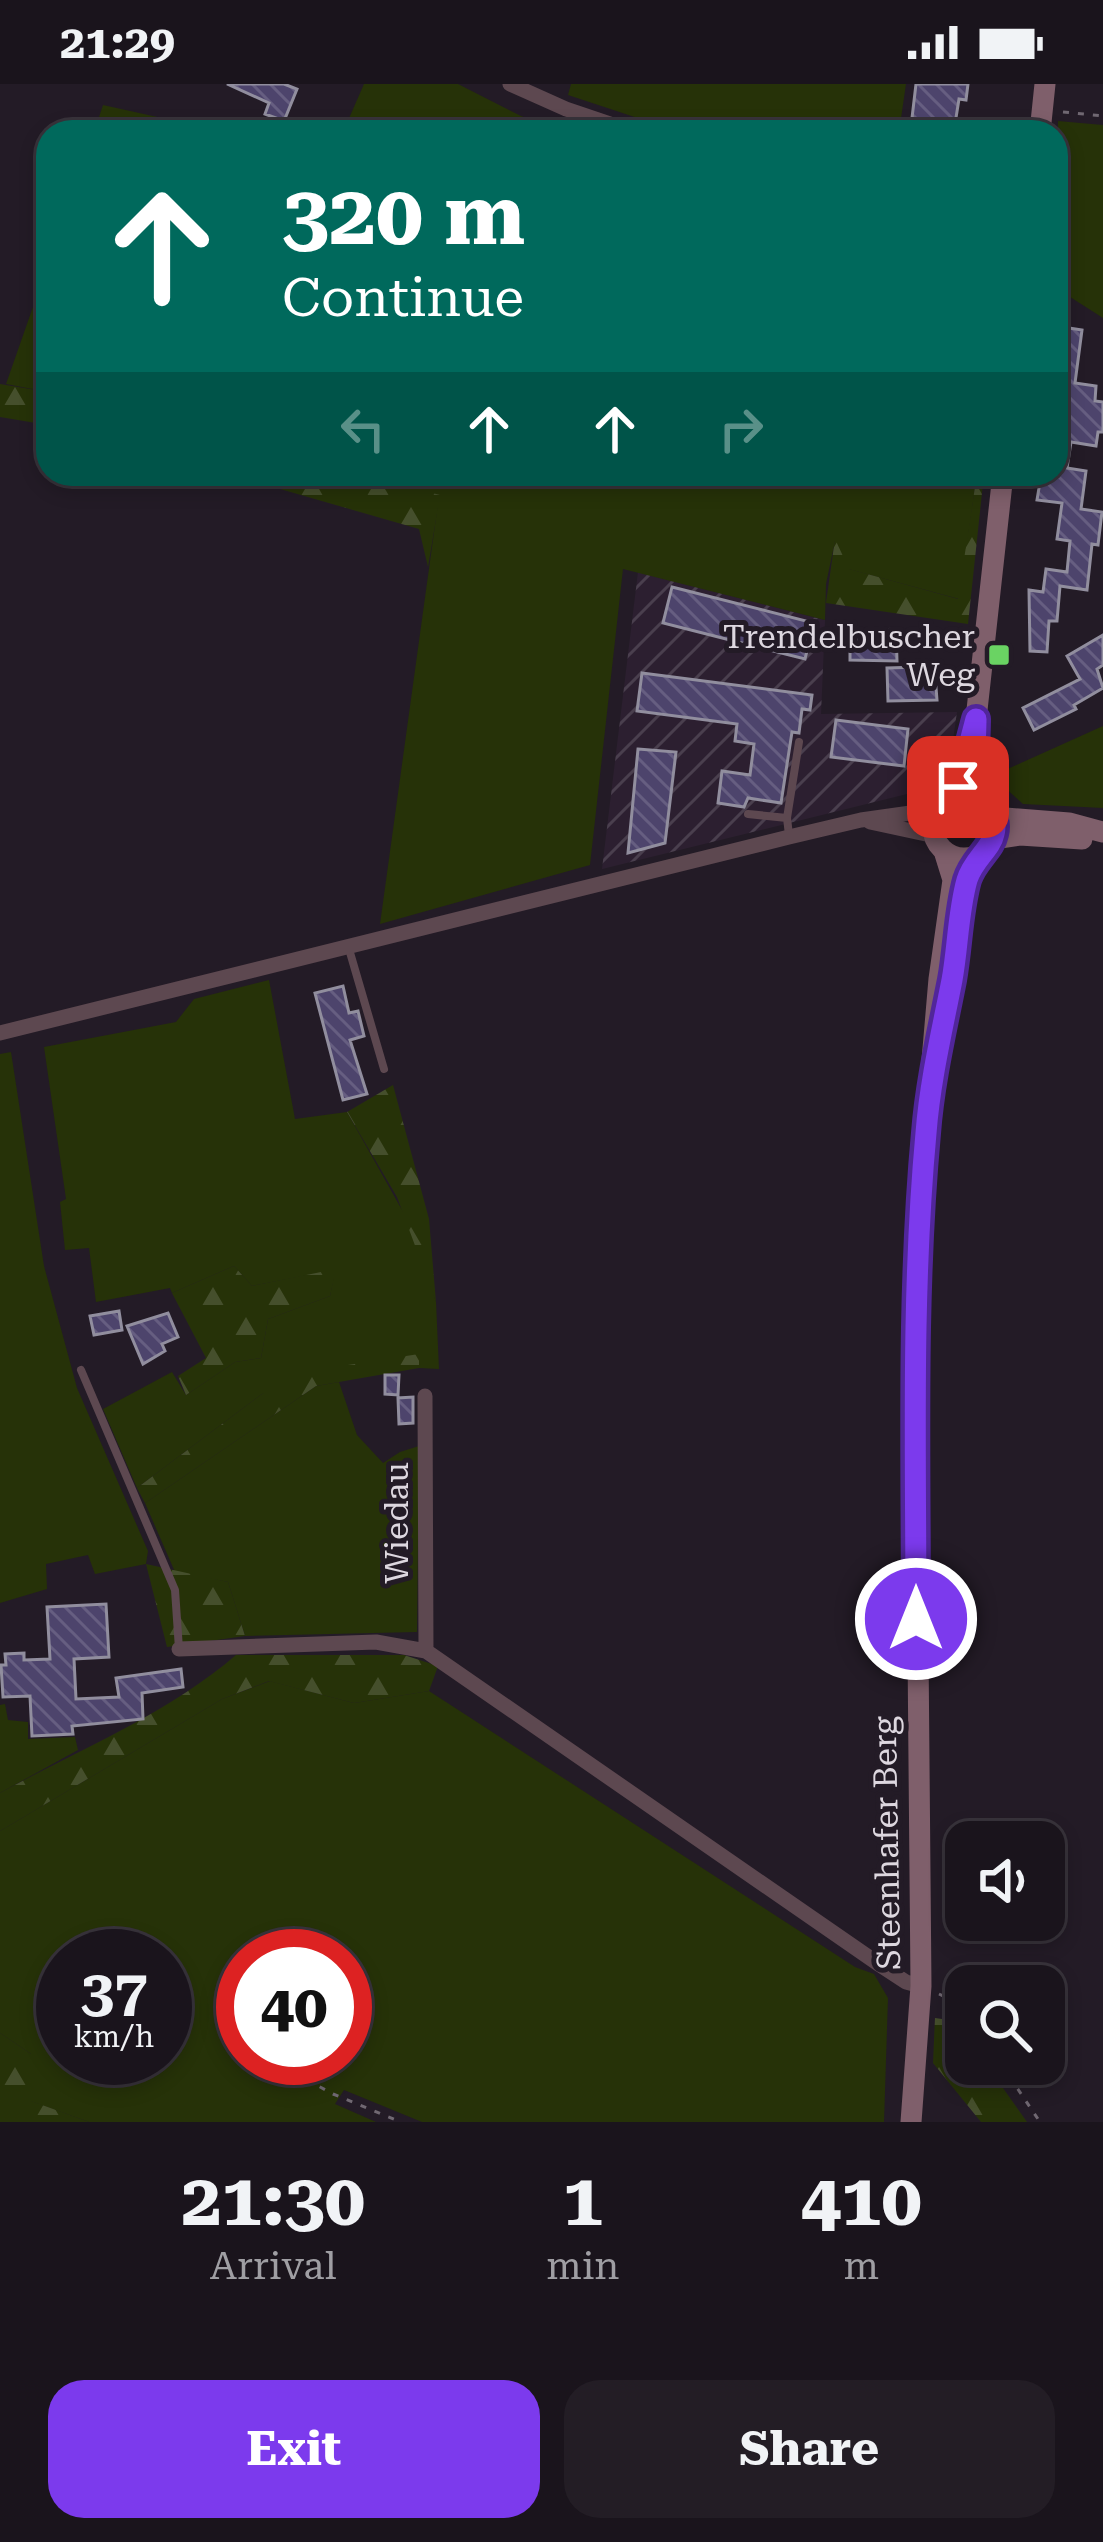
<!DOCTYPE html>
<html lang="en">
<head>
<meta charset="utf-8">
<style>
	body { margin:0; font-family:"Roboto Serif",serif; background:#231d25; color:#f1f3f6; height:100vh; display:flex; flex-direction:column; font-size:45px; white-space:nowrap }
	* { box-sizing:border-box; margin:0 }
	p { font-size:39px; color:#9f9ea3 }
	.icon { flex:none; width:66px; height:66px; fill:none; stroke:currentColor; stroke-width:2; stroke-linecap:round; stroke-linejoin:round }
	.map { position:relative; height:2038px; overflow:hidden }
	.details { display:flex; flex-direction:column; background:#1a141c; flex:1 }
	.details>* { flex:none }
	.hud { position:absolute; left:36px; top:36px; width:1032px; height:366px; border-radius:36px; box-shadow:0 6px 18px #0003,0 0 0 3px #38333b; background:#00695c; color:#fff; overflow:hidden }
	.controls { position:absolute; left:945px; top:1737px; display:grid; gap:24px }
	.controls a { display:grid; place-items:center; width:120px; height:120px; border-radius:24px; background:#1a141c; box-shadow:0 6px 18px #0003,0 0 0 3px #38333b; font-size:60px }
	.speed { position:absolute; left:36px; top:1845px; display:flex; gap:24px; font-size:60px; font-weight:700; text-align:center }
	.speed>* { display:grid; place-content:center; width:156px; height:156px; border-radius:50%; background:#1a141c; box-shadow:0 6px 18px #0003,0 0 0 3px #38333b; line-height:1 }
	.speed small { font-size:30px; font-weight:400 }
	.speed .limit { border:18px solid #d22; background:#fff; color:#111 }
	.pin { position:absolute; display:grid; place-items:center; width:102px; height:102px; color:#fff; margin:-51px; border-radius:24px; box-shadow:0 6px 18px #0006 }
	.me { position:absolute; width:132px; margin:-66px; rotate:0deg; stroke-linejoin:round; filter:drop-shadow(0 0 9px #0008) }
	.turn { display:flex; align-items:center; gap:42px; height:252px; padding:0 48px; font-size:54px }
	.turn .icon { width:156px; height:156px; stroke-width:2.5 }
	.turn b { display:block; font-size:84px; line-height:102px }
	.lanes { display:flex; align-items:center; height:114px; padding:0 48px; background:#0003; justify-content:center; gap:60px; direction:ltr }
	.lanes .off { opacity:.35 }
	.eta { display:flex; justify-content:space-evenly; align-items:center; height:204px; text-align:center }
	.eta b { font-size:72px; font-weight:700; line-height:84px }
	.action { display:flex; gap:24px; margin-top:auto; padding:24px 48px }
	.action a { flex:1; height:138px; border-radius:36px; background:#7c3aed; color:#fff; font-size:48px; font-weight:700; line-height:138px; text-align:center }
	.action a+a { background:#231d25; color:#f1f3f6 }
	.status { display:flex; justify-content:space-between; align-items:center; height:84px; padding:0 60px; background:#1a141c; direction:ltr }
	.status svg { height:33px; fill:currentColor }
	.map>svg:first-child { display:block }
</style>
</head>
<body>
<div class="status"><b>21:29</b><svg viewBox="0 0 49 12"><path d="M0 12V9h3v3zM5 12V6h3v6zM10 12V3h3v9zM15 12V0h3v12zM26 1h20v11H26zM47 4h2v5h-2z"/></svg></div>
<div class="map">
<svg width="1103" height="2038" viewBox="0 0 1103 2038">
	<defs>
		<pattern id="industrial-furrows" width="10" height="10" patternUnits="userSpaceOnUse" patternTransform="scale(3)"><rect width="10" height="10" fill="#2c1f30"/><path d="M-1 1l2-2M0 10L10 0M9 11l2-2" fill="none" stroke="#4a3f4e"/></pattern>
		<pattern id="forest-firs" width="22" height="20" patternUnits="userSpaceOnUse" patternTransform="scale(3)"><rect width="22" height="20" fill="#263208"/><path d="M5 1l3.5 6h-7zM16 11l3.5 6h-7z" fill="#454f2c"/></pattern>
		<pattern id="building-back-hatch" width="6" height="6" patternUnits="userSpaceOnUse" patternTransform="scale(3)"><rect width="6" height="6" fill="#4d446c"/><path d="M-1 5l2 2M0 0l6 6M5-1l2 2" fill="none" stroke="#665e81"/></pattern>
	</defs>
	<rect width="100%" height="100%" fill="#231b26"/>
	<!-- industrial -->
	<path fill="url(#industrial-furrows)" d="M638 488 825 536 821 630 957 628 950 676 937 692 911 709 602 785Z"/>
	<!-- grass -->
	<path fill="#263208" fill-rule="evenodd" d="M364 0H458L521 32 566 48H343Z
		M571 0H906L899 48H680L568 11Z
		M103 21 189 40 199 48H94Z
		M1058 37 1103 41V234L1056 204Z
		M48 180V308L6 300Z
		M359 390H977L959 515 848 485 835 457 826 500 825 536 623 485 590 781 380 840 439 412Z
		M1103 642V724L1023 720 992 692Z
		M269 896 295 1035 347 1028 411 1142 436 1218 439 1285 419 1284V1271L262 1310 137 1404 103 1325 172 1288 186 1311 235 1278 261 1274 268 1235 330 1212 335 1186 252 1202 234 1182 172 1209 170 1204 96 1218 89 1164 65 1166 60 1118 66 1115 44 963 176 938 194 915Z
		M11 968 44 1182 77 1304 148 1467 146 1480 95 1490 88 1471 46 1480 47 1505 0 1519V970Z
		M339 1298 357 1351 383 1379 400 1368 419 1362 417 1548 245 1552 228 1498 175 1488 145 1419 316 1302Z
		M270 1597 354 1619 429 1607 855 1883 874 1890 888 1914 884 2038H422L344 2006 335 2020 376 2038H89L30 2017 31 1970 0 1949V1747L222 1615ZM63 1872H165V1974H63ZM243 1872H345V1974H243Z
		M5 1620 8 1636 28 1638V1655L75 1653 78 1666 0 1709V1621Z"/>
	<!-- forest -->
	<path fill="url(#forest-firs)" d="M0 300 48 308V341L0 333Z
		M228 390H359L440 411 428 483 419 445Z
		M977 390H984L968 540 826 519 835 455 849 485 958 515Z
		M393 1001 429 1135 436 1218 397 1113 347 1028Z
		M234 1182 252 1202 336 1185 330 1212 268 1235 261 1274 235 1278 186 1311 178 1292 206 1274 172 1209Z
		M419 1270V1284L316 1302 145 1419 137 1404 262 1310 309 1287Z
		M146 1480 228 1498 245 1552 167 1563Z
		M236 1571H404L438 1582 429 1607 354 1619 269 1597 222 1615 0 1747V1709C80 1665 166 1631 236 1571Z
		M935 1934 956 1937 966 1952V1980H986L1027 2038H981L933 1979Z
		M0 1949 31 1970V2017L89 2038H0Z"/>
	<!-- building -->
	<path fill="url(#building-back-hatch)" stroke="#918e9e" stroke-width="3" d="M227 0H284L297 5 284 37 265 30 269 19Z
		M916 0H968L966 16 959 15 955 40 912 34Z
		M1069 244 1082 246 1075 299 1096 302 1095 317 1103 318V348H1098L1096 362 1071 358 1067 384 1086 387 1081 425 1102 428 1098 461 1092 460 1087 506 1060 502 1057 537H1049L1047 568 1030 567 1029 506 1043 508 1046 485 1067 488 1070 457 1057 455 1062 419 1037 416 1040 398 1045 399 1046 390H1056V341L1066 343 1069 318 1056 317V260L1067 261Z
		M672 503 814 539 805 575 663 539Z
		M896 545 897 577 850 576V556L881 555V546Z
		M1103 551V581L1097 585 1103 604 1074 621 1076 625 1034 646 1023 624 1080 595 1067 572Z
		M921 583V591H935L937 616 888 617 887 584Z
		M642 589 812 611 810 626 802 625 799 649 792 648 781 719 748 714 744 723 718 719 722 687 750 691 754 660 735 657 737 640 637 627Z
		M836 636 908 645 904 682 831 673Z
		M638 665 676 668 665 759 628 769Z
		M343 902 349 929 358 927 364 952 350 956 367 1010 343 1016 315 909Z
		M119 1227 122 1246 94 1251 90 1232Z
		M168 1229 178 1253 162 1260 165 1267 143 1280 127 1242Z
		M385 1291H399L398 1311 385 1310Z
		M413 1313V1339L399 1340 398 1314Z
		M106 1520 109 1573 74 1575 76 1615 119 1613 116 1594 181 1585 183 1603 142 1609 143 1635 72 1642 73 1650 32 1652 30 1612 3 1613 1 1581H6L5 1570 24 1569V1576L50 1575 47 1523Z"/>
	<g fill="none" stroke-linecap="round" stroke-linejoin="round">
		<!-- path -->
		<path stroke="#706872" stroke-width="3" stroke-dasharray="6 9" stroke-linecap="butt" d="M1063 28 1103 32
			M916 714 957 687
			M939 1910 960 1920 966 1928
			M267 1974 333 2010 401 2038
			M1001 1980 1040 2038"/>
		<!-- lane -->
		<path stroke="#5d4850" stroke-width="8" d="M748 730 787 734 789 751
			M787 734 799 658
			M349 865 384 985
			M81 1286 175 1506 179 1565"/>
		<!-- street -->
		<path stroke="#5d4850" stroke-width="15" d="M510 0 566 25 634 48
			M870 738 935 752
			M0 949 789 753 861 736 939 725
			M425 1312 426 1567
			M179 1565 376 1558 426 1567 880 1881 906 1898 921 1902"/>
		<!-- secondary -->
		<path stroke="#7f5f6b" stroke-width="21" d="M1040 48 1045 0
			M933 743a31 31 0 1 1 62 0a31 31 0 1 1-62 0Z
			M982 718 976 689V635L1003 390
			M994 733 1069 739 1103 748
			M993 755 1020 751 1082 755
			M963 820 967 796 978 771
			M911 2038 921 1902 915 1230 921 1104 939 895 953 796 944 767"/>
	</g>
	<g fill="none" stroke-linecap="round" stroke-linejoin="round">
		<defs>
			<path id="route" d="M916 1535C916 1373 911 1211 926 1049 930 997 942 947 952 896 958 863 958 828 967 796 973 776 991 765 994 750 998 734 989 729 982 717 971 695 976 660 976 635L958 703"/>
		</defs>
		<!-- route casing -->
		<use href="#route" stroke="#51269a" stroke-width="30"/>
		<!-- route -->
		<use href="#route" stroke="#7c3aed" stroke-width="21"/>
	</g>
	<!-- markers -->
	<rect fill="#6ad363" stroke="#231b26" stroke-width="4.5" x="987" y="559" width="24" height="24" rx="6"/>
	<g text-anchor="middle" stroke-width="10" stroke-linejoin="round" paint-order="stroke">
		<!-- poi labels -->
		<g font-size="33" fill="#ddd7df" stroke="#231b26" text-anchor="end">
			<text x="975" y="564">Trendelbuscher<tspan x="975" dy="38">Weg</tspan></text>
		</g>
		<!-- street labels -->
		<g font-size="33" fill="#ddd7df" stroke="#231b26">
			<text transform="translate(396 1439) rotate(-90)" y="12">Wiedau</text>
			<text transform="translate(886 1759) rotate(-91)" y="12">Steenhafer Berg</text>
		</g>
	</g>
</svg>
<div class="controls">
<a><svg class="icon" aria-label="sound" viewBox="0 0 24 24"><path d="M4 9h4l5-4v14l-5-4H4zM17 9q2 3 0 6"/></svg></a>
<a><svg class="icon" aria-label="search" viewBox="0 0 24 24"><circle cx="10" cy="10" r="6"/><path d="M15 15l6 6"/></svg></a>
</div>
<div class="speed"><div>37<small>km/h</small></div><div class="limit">40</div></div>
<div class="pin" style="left:958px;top:703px;background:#d93025"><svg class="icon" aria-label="arrive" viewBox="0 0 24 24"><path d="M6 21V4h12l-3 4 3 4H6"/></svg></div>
<svg class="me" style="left:916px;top:1535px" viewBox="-20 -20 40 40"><circle r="17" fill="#7c3aed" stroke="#fff" stroke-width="3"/><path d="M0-11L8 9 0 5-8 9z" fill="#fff"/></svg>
<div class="hud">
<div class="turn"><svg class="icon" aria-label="ahead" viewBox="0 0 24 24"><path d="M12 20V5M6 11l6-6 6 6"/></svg><div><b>320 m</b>Continue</div></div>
<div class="lanes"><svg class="icon off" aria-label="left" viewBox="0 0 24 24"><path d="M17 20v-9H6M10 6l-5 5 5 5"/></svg><svg class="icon" aria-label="ahead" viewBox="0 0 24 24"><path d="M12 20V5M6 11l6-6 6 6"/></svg><svg class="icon" aria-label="ahead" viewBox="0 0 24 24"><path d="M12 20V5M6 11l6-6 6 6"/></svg><svg class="icon off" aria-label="right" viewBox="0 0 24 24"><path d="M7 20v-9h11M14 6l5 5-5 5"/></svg></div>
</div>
</div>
<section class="details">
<div class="eta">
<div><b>21:30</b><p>Arrival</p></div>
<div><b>1</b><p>min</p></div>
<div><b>410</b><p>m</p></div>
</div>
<div class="action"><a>Exit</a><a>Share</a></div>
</section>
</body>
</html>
